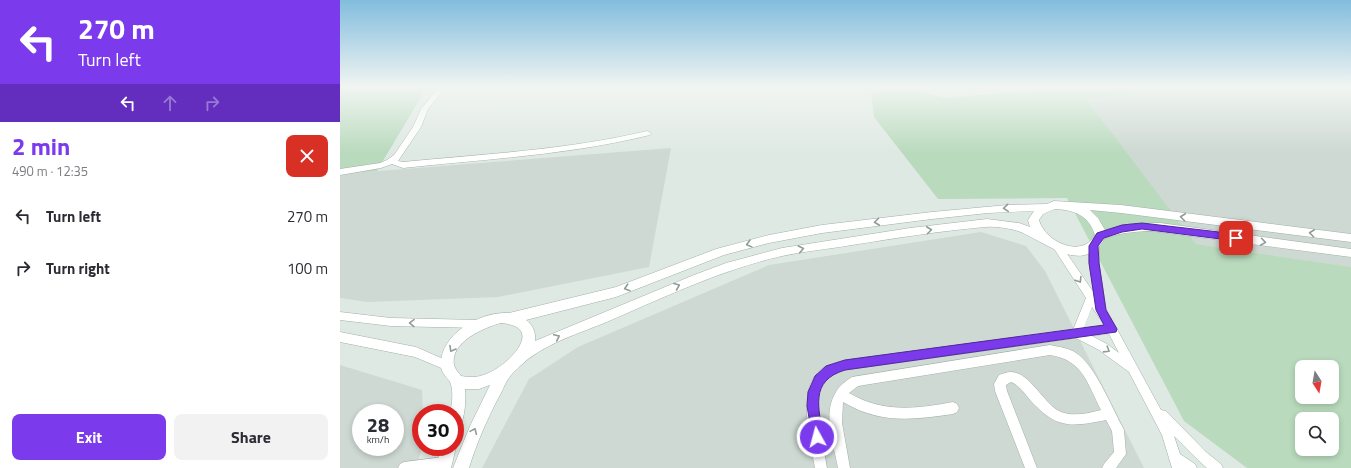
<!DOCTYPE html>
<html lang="en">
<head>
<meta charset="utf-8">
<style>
	body { margin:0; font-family:"Titillium Web",sans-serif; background:#f2f2f3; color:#2b2b33; height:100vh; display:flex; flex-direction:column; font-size:15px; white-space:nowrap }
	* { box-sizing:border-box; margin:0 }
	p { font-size:13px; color:#7c7c81 }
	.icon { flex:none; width:22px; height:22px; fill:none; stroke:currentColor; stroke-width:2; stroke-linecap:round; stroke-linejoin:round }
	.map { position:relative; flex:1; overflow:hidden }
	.side { display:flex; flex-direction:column; background:#fff; width:340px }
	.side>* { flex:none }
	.hud { background:#7c3aed; color:#fff; overflow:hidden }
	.needle { width:26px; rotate:169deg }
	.fabs { position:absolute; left:955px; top:360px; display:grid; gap:8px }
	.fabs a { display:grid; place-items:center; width:44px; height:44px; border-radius:8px; background:#fff; box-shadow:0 2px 6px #0003; font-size:20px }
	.speed { position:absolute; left:12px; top:404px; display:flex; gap:8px; font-size:20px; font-weight:700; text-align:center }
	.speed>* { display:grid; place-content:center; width:52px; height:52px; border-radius:50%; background:#fff; box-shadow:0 2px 6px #0003; line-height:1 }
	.speed small { font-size:10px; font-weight:400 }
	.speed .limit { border:6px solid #d22; background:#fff; color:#111 }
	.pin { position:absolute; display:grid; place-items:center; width:34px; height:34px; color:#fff; margin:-17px; border-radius:8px; box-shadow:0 2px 6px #0006 }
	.me { position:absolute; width:44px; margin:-22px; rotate:353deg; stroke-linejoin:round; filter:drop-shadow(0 0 3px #0008) }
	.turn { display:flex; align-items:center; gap:14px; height:84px; padding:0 12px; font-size:18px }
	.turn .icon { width:52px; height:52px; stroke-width:2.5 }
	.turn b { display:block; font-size:28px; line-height:34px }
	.lanes { display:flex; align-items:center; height:38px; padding:0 12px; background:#0003; justify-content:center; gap:20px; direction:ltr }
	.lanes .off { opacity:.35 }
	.round { display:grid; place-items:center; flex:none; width:42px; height:42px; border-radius:8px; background:#f2f2f3 }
	.headline { display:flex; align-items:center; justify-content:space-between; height:68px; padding:0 12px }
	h1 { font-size:24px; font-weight:700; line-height:30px; color:#7c3aed }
	.action { display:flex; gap:8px; margin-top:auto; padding:8px 12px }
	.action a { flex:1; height:46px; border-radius:8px; background:#7c3aed; color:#fff; font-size:16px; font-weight:700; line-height:46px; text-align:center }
	.action a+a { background:#f2f2f3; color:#2b2b33 }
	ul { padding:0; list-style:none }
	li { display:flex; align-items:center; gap:12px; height:52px; padding:0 12px }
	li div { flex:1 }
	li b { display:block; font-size:15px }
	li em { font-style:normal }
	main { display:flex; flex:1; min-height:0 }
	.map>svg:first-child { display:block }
</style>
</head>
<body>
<main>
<section class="side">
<div class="hud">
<div class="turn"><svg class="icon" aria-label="left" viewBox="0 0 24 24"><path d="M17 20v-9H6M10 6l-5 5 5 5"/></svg><div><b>270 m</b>Turn left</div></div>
<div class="lanes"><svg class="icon" aria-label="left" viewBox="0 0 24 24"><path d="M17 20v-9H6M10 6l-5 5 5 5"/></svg><svg class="icon off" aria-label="ahead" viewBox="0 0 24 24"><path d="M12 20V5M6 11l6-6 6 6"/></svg><svg class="icon off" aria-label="right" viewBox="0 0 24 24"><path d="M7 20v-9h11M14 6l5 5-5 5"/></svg></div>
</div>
<div class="headline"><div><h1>2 min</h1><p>490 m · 12:35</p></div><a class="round" style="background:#d93025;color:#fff"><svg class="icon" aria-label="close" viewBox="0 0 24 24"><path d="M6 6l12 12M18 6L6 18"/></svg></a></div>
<ul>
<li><svg class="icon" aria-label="left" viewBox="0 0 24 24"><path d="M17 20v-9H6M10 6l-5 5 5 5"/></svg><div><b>Turn left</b></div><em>270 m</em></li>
<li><svg class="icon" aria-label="right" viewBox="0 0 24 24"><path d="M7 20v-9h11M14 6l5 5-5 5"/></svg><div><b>Turn right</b></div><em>100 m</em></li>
</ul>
<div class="action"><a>Exit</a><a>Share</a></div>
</section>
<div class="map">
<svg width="1011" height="468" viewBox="0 0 1011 468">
	<rect width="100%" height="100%" fill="#dfe9e3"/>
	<!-- built -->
	<path fill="#cdd9d2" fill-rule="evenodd" d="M860 87H1011V267L856 244 745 99Z
		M331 148 309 267 158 297 28 302 0 298V174Z
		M641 232 686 246 705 271 804 468H142L189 379 238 347 429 265Z
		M0 365 82 390 83 413H81V447H83L75 468H0ZM21 413H55V447H21Z"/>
	<!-- green -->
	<path fill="#b9dabd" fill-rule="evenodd" d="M32 87H87L37 171 0 174V90Z
		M559 87H569L605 98 734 87H860L746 99 856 244 1011 267V468H907L844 421 727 198 598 199 534 117 531 92ZM962 367H992V397H962ZM962 419H992V449H962Z"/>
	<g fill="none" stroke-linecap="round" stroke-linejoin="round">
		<defs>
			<path id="minor" d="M99 87H106L88 109 81 127 58 161 63 162C144 154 227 150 307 131L311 133 310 135C229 155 145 159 63 168L52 164 41 168 0 175V169L40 163 47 160 54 155 73 127 81 109Z
				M754 243 757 244 759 246V263L766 309 821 410 826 411 866 452 881 464 883 468H867L858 460 834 436 840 454 855 464 857 468H832L822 435 789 372 759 350 736 338 505 370C497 373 486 376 482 384 473 401 484 449 487 468H475C471 444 459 397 475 376 481 366 495 363 505 360L733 330 746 298 713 247 715 245H721L754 293 749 263V246L751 244ZM752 307 765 326 744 328ZM769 334 779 353 767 344 752 336Z
				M0 312 51 318 139 320 143 321 144 324 143 327 139 328 51 326 0 320Z
				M0 332 76 347 110 362 112 365 110 368 106 370 75 357 0 342Z
				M710 345C719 347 729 348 736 353 755 365 771 406 782 426L784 430 786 454 776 468H762L764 464 774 452 772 431 766 420C731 427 717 429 691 401 685 394 679 385 671 382L666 385 667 391 697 468H685L655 391 654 384 659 375C662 374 667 372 671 372 690 372 704 405 721 412 734 417 749 413 761 410 747 383 743 360 710 355L518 386 509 393C543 413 576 409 613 402L617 404 619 408 617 412 613 414C572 420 540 424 503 402L502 423 510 468H498C494 445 482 414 496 392 500 385 506 381 512 377Z
				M104 457 108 459 110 463 107 468H58L60 464 64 462Z"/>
			<path id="tertiary" d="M714 201 781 205 1011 234V242L781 213 750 210 758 218 765 230 790 224 820 223 1011 249V257L812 231C796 231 780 233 765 238 743 277 705 241 678 231 668 228 655 226 645 227 600 231 556 238 512 245 489 249 465 251 442 256 380 270 320 299 262 324 234 335 202 345 180 366 178 369 174 371 172 374 167 379 164 387 161 393 148 417 137 442 129 468H113L130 426 150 385 139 389H125C126 402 125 415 120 427L115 429V413H110C112 404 114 391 110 382 107 377 101 373 101 366 99 334 141 311 169 313L276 287 376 249 429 235 482 225 592 212 667 205 707 204ZM715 209C734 210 749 215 755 235 742 259 705 242 699 220L703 214ZM694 211 688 220 690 227 679 223 647 219 570 228 442 248 386 263 354 275 195 341C196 333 193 325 186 320L276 297 384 255 429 243 482 233 592 219 648 213ZM161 323C209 327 165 369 143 375 136 378 128 377 121 376 119 373 115 369 114 365 110 342 143 328 161 323Z
				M115 443 116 447 111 468H95L102 447H115Z"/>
		</defs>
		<!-- minor casing -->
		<use href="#minor" stroke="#a2b0a9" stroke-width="1"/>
		<!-- tertiary casing -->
		<use href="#tertiary" stroke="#a2b0a9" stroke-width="1"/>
		<!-- minor -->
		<use href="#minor" fill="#fff" fill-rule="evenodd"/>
		<!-- tertiary -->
		<use href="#tertiary" fill="#fff" fill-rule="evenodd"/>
	</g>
	<!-- one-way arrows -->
	<defs><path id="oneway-chevron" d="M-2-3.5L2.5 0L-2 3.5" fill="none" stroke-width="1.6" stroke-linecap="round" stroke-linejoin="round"/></defs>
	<g stroke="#909c97">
		<use href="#oneway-chevron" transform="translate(666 208) rotate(175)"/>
		<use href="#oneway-chevron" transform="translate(843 217) rotate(-173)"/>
		<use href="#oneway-chevron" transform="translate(537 222) rotate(173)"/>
		<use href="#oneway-chevron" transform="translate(589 230) rotate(-7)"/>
		<use href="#oneway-chevron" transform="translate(972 233) rotate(-173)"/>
		<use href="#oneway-chevron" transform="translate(923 242) rotate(8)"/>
		<use href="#oneway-chevron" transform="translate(409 244) rotate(165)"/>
		<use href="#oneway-chevron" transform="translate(461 249) rotate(-11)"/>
		<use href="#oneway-chevron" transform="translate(739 280) rotate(58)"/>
		<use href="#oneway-chevron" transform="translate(337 286) rotate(-22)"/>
		<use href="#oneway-chevron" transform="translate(287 288) rotate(162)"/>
		<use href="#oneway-chevron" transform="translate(72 323) rotate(-179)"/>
		<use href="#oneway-chevron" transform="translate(217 337) rotate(-25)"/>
		<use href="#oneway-chevron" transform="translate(112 349) rotate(120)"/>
		<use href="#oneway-chevron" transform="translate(767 350) rotate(32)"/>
		<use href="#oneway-chevron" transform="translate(134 431) rotate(-66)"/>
	</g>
	<!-- sky -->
	<linearGradient id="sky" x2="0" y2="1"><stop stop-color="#82bddd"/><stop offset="0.57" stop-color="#f1f5f2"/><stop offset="1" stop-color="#f1f5f2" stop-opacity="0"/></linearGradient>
	<rect width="1011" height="153" fill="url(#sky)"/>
	<!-- route -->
	<path fill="#7c3aed" stroke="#51269a" d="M802 223 896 234 901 238 896 241 802 229 782 232 764 238 758 246 759 263 766 310 777 329 776 332 505 370C469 381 479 408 483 437L481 441 477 443 473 441 467 406 468 392 475 376 486 366 505 360 764 325 756 310 749 263V246L757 233 782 225Z"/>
</svg>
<div class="fabs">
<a><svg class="needle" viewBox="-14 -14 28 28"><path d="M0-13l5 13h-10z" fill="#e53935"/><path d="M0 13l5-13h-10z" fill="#7c7c81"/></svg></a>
<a><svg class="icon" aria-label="search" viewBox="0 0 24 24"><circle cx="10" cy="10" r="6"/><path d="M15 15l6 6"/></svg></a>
</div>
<div class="speed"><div>28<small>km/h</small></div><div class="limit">30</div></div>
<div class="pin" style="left:896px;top:238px;background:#d93025"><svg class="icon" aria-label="arrive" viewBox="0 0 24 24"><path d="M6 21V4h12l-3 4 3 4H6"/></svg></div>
<svg class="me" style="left:477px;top:437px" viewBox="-20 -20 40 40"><circle r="17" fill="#7c3aed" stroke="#fff" stroke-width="3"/><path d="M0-11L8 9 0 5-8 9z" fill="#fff"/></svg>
</div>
</main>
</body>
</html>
